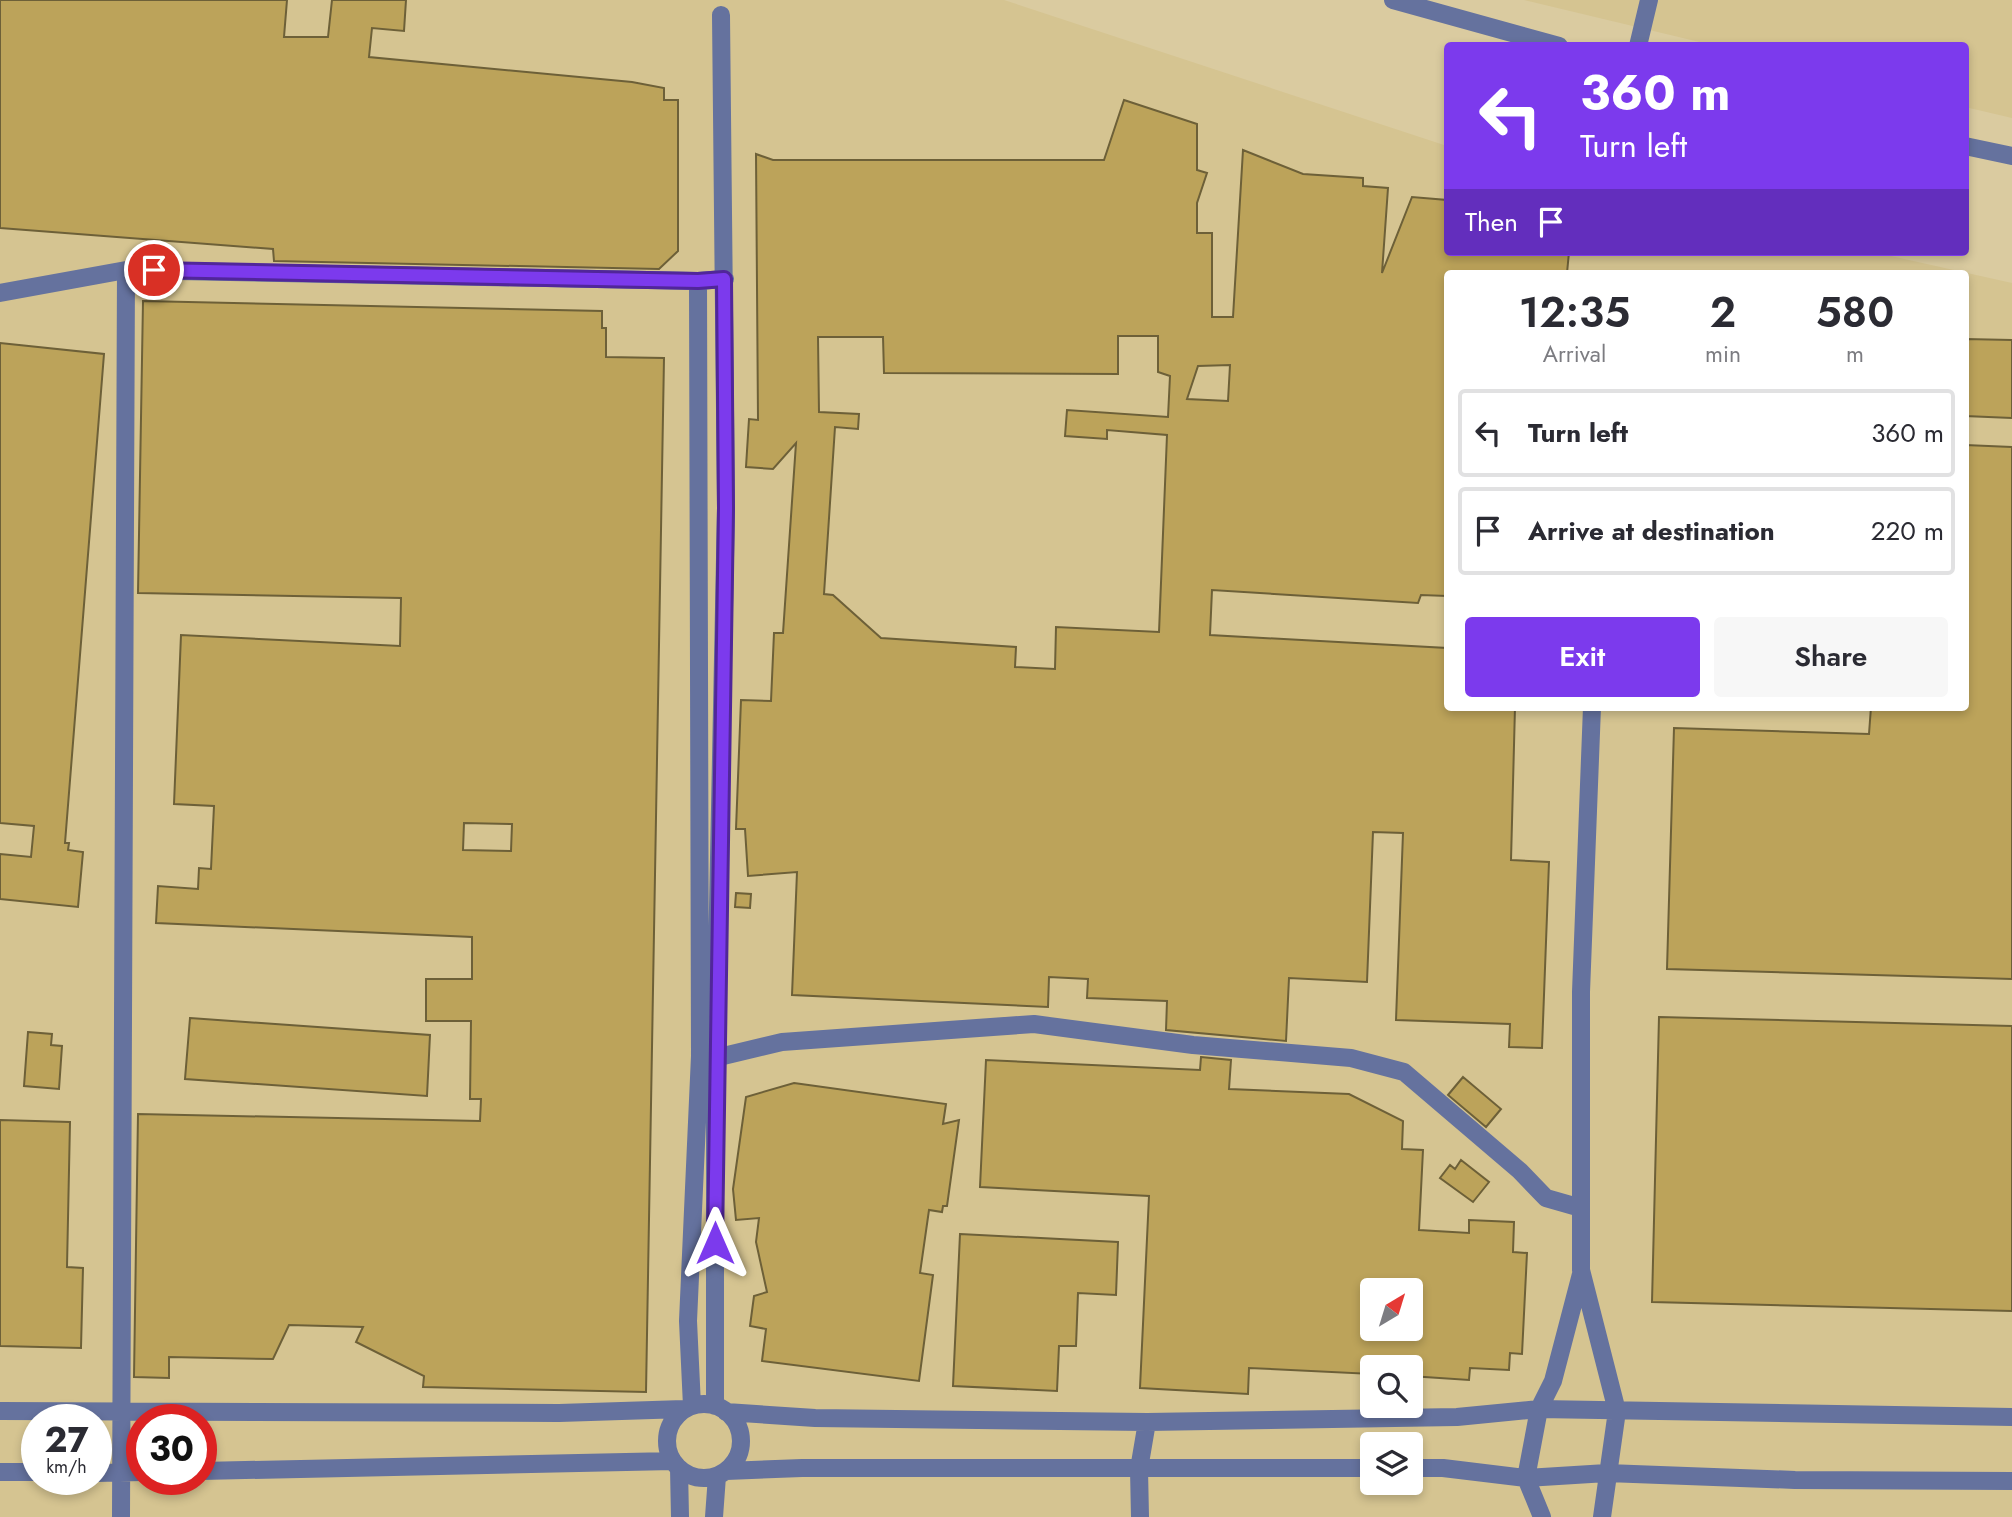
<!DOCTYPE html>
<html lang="en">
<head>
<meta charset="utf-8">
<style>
	body { margin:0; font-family:Jost,sans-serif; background:#f7f7f7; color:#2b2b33; height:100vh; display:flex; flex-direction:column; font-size:26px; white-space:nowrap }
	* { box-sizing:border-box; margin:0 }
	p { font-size:23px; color:#7c7c81 }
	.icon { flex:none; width:38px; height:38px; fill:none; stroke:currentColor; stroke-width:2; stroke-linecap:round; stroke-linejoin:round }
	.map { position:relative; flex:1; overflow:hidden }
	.panel { position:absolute; left:1444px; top:270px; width:525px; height:441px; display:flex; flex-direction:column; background:#fff; border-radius:7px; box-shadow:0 4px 10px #0003 }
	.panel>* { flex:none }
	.top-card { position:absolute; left:1444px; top:42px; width:525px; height:214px; border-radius:7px; box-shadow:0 4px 10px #0003; background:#7c3aed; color:#fff; overflow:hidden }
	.needle { width:46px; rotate:38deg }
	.tools { position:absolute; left:1360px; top:1278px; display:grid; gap:14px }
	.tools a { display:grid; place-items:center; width:63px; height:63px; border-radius:7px; background:#fff; box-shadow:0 4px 10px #0003; font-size:35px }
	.speed { position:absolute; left:21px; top:1404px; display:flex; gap:14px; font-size:35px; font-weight:700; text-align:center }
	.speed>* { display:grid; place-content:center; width:91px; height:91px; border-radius:50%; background:#fff; box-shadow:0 4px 10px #0003; line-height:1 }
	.speed small { font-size:18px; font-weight:400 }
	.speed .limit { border:10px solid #d22; background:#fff; color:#111 }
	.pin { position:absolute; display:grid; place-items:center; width:60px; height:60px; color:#fff; margin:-30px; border:4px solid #fff; border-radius:50%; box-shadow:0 2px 7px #0007 }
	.me { position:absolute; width:77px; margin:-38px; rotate:0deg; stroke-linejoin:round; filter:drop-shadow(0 0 5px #0008) }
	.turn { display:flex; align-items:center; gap:24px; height:147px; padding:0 21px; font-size:32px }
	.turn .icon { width:91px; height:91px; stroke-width:2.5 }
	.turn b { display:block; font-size:49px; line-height:60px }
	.then { display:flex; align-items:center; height:66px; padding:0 21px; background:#0003; gap:14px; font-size:26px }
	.eta { display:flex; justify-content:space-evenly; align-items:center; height:119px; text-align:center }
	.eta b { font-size:42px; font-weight:600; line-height:49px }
	.cta { display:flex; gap:14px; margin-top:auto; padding:14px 21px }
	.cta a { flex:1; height:80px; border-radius:7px; background:#7c3aed; color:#fff; font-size:28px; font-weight:600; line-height:80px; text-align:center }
	.cta a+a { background:#f7f7f7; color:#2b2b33 }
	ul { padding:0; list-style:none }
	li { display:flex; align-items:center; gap:21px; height:88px; margin:0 14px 10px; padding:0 7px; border:4px solid #e1e1e2; border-radius:7px }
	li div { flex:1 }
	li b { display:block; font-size:26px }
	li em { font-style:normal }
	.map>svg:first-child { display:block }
</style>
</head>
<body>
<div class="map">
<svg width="2012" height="1517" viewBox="0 0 2012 1517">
	<rect width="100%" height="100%" fill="#dacba0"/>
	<!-- built -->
	<path fill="#d5c491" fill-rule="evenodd" d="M0 0H1004L1447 146V252H1873L2012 283V1517H0ZM1447 273H1965V707H1447ZM1372 1290H1410V1328H1372ZM1372 1367H1410V1405H1372ZM37 1419H96V1479H37ZM142 1419H201V1479H142ZM1372 1444H1410V1482H1372Z
		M1524 0H2012V118L1965 107V46L1712 45Z"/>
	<!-- building -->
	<path fill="#bca35a" stroke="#6d6038" stroke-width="2" fill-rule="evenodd" d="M0 0H287L284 37H328L332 0H406L404 31 372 28 369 57 632 82 664 88V100H678V251L659 269 274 261 273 249 0 228Z
		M1124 100 1197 124V170L1207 173 1197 203V233H1212V317H1233L1243 150 1303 174 1363 178V186L1388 188 1382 273 1412 197 1447 200V252H1569L1567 273H1447V596L1421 595 1418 603 1212 590 1210 635 1447 648V707H1515L1511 860 1549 862 1542 1048 1509 1047 1510 1024 1396 1020 1403 833 1373 832 1367 982 1289 978 1286 1041 1166 1030 1167 1001 1087 998 1088 979 1049 977 1048 1007 792 995 797 872 748 876 745 829H736L741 700 771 701 774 633H783L796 443 773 469 746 467 749 419 758 420 756 154 773 160H1104ZM1118 336H1158V372L1170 376 1168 417 1067 410 1065 436 1107 439V430L1167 435 1159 632 1056 627 1055 669 1015 667 1016 647 881 638 833 595 824 594 835 427 858 429 859 414 819 412 818 337H883L884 373 1118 374ZM1230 365 1228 401 1187 399 1198 366Z
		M143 301 602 311V328H606V357L664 358 646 1392 423 1387 424 1376 356 1342 363 1327 289 1325 273 1359 169 1357V1378L134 1377 138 1114 480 1121 481 1099H470L471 1021H426V979H472V937L156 923 158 886 198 889 199 868 211 869 214 806 174 804 181 635 400 646 401 598 138 593ZM464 823 512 824 511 851 463 850Z
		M1965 339 2012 340V418L1965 416Z
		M0 343 104 354 65 843H69L68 850 83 852 78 907 0 899V854L31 857 34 826 0 823Z
		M1965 445 2012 447V979L1667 969 1674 728 1869 734 1871 707H1965Z
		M736 893 751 894 750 908 735 907Z
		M1659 1017 2012 1026V1311L1652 1302Z
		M190 1018 430 1035 427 1096 185 1079Z
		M28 1032 52 1034 51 1045 62 1046 59 1089 24 1086Z
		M1201 1057 1231 1060 1229 1089 1349 1094 1403 1121 1402 1149 1423 1150 1419 1230 1469 1233V1220L1514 1222 1513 1252 1527 1253 1522 1354 1510 1353 1509 1370 1470 1368 1469 1380 1410 1376V1367H1372V1374L1249 1368 1248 1394 1140 1388 1149 1196 980 1187 986 1060 1200 1070ZM1372 1290H1410V1328H1372Z
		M1463 1077 1501 1109 1486 1127 1448 1095Z
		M794 1083 946 1104 943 1124 959 1120 947 1206H943L942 1212 929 1210 920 1273 933 1275 919 1381 762 1361 766 1329 750 1326 754 1296 767 1292 756 1242 759 1218 736 1220 733 1189 746 1097Z
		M0 1120 70 1122 67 1267 83 1268 81 1348 0 1346Z
		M1461 1160 1489 1182 1473 1202 1440 1178 1450 1165 1455 1169Z
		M960 1234 1118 1242 1116 1295 1078 1293 1076 1346H1059L1057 1391 953 1386Z"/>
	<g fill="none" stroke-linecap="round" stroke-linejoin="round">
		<!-- minor -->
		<path stroke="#65729e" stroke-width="18" d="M1393 0 1559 46
			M1638 46 1649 0
			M1965 146 2012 156
			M0 293 126 270 698 281 725 279
			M1592 707 1581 992V1270L1617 1411 1602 1517
			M707 1057 715 1058 782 1042 1034 1024 1193 1045 1351 1058 1404 1072 1520 1171 1546 1198 1581 1208
			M667 1441a37 37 0 1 1 74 0a37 37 0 1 1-74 0Z
			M692 1406 688 1321 700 1056 698 281
			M715 1406V1058L726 508 721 15
			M0 1411 559 1413 684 1409
			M726 1412 815 1418 1147 1422 1457 1417 1539 1409 2012 1417
			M679 1468 680 1517
			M1410 1468H1443L1526 1478 1607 1473 1795 1480 2012 1481
			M201 1471 673 1461
			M726 1471 802 1468H1372
			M0 1472H37
			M96 1473 142 1472
			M121 1517 126 270
			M714 1517 717 1476
			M1140 1517 1139 1469 1147 1422
			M1542 1517 1526 1478 1539 1409 1553 1381 1581 1274"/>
	</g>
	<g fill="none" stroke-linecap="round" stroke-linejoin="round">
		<defs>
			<path id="route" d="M154 270 698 281 724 279 726 508 715 1243"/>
		</defs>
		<!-- route casing -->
		<use href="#route" stroke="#51269a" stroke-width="18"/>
		<!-- route -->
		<use href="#route" stroke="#7c3aed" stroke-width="12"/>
	</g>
</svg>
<div class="tools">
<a><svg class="needle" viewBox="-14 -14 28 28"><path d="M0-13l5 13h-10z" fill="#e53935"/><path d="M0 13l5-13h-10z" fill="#7c7c81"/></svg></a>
<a><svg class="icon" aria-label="search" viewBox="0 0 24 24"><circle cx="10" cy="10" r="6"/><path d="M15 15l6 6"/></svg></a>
<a><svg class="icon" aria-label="layers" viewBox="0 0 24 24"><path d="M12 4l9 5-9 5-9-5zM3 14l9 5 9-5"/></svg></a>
</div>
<div class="speed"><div>27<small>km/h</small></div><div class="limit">30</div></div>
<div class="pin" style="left:154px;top:270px;background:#d93025"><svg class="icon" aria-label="arrive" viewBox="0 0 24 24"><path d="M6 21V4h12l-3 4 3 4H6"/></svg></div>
<svg class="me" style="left:715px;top:1243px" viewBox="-20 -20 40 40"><path d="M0-17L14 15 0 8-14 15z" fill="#7c3aed" stroke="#fff" stroke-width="4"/></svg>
<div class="top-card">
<div class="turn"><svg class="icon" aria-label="left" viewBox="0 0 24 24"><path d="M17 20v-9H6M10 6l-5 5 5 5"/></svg><div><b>360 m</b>Turn left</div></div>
<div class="then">Then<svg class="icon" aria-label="arrive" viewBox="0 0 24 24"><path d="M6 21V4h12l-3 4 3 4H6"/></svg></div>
</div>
<section class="panel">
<div class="eta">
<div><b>12:35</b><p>Arrival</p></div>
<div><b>2</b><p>min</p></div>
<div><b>580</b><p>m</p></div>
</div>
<ul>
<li><svg class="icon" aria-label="left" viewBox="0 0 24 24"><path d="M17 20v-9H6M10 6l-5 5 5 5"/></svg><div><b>Turn left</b></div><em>360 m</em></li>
<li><svg class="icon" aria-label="arrive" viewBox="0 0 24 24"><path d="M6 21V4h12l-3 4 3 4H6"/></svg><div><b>Arrive at destination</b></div><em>220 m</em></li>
</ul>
<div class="cta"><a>Exit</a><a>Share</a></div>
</section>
</div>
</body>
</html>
